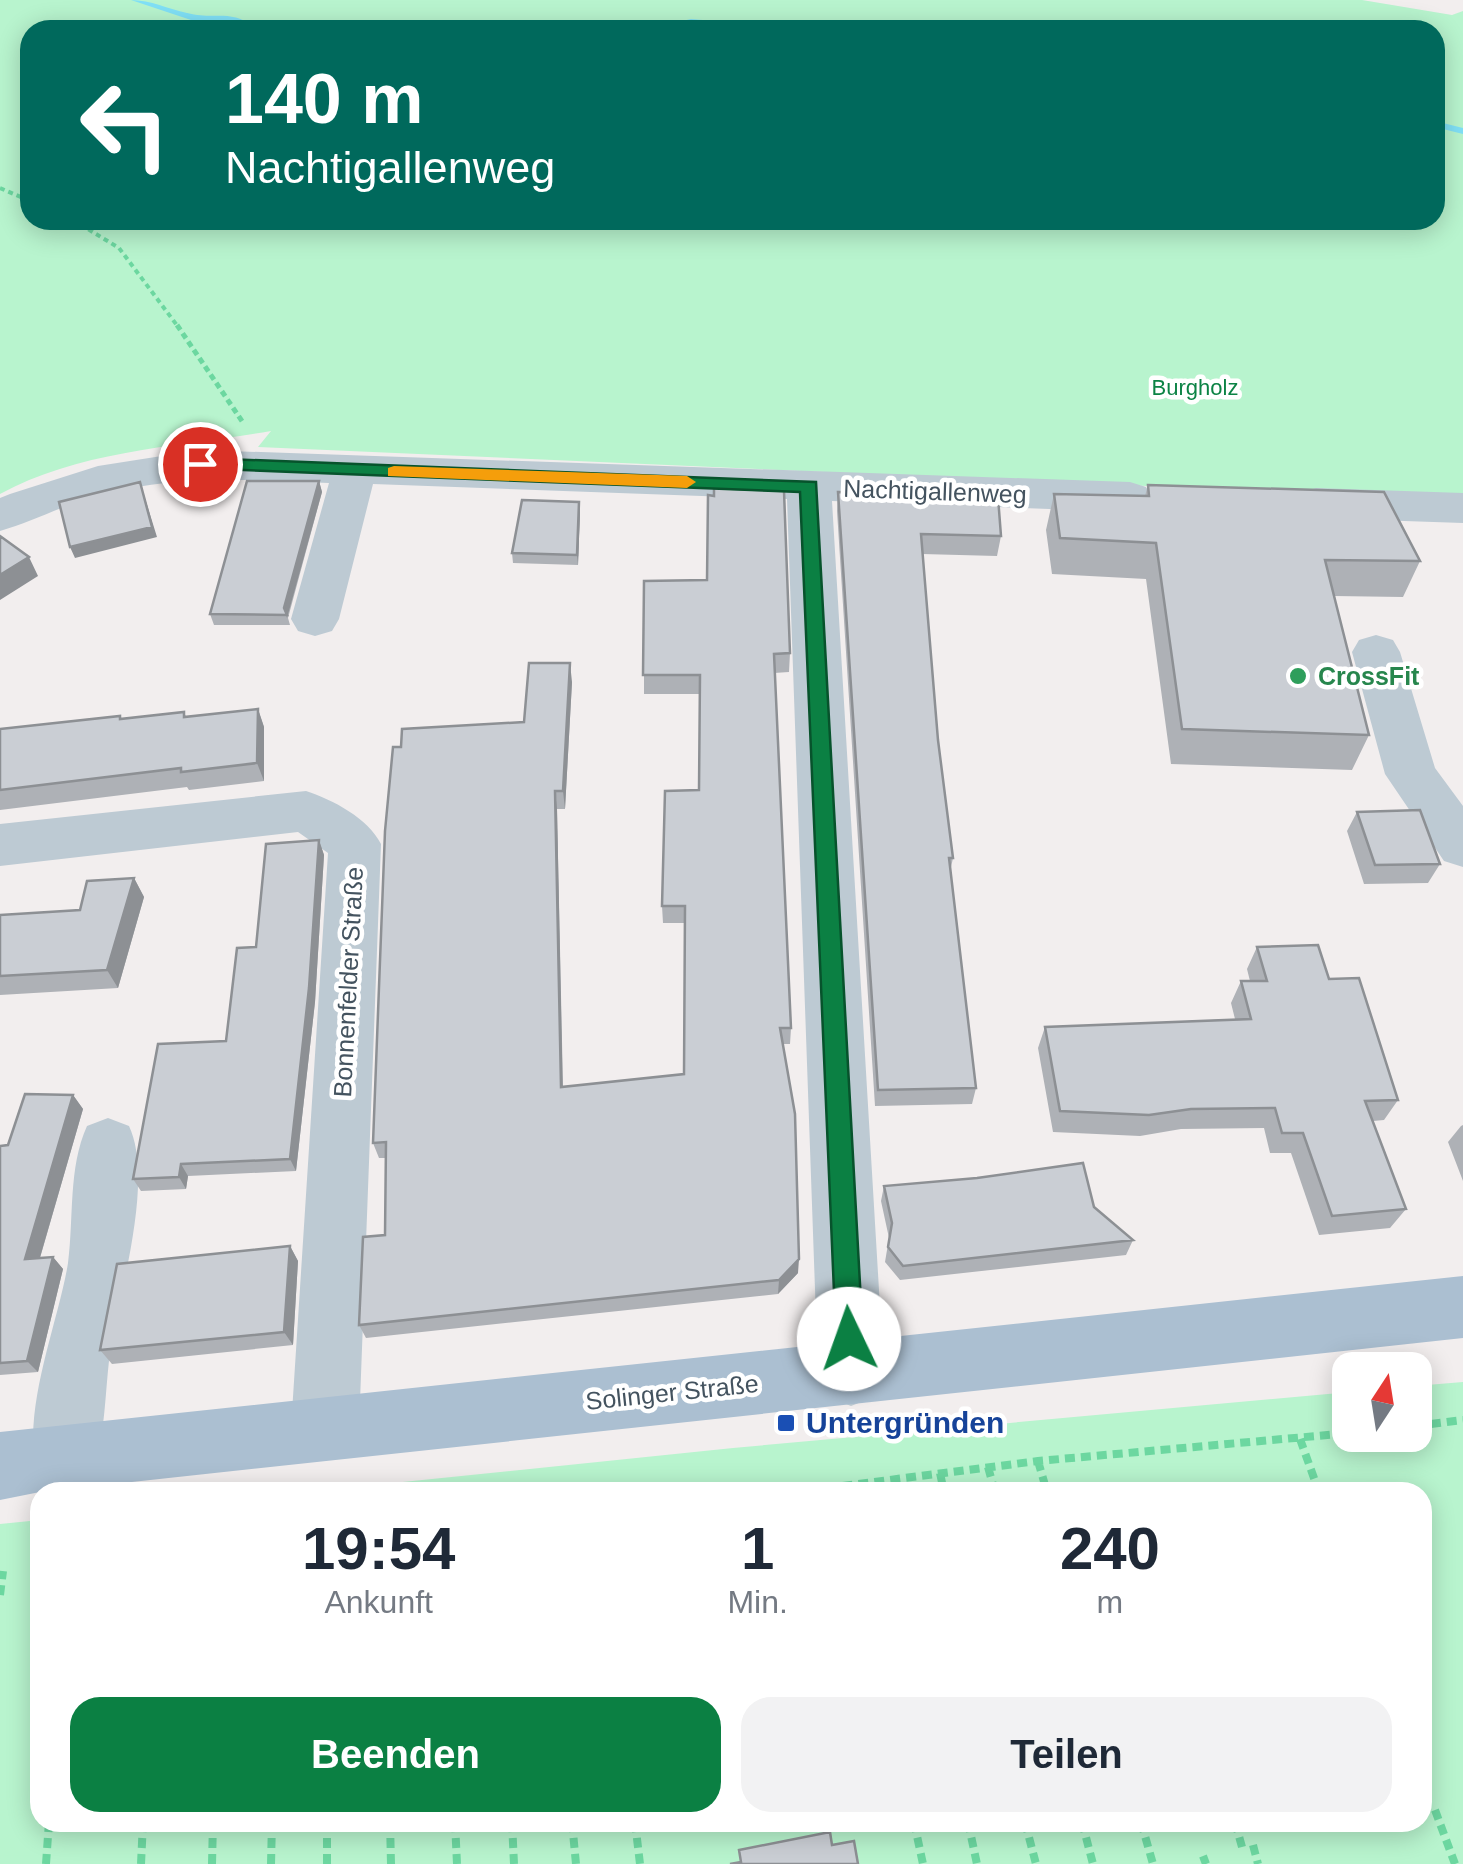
<!DOCTYPE html>
<html lang="de">
<head>
<meta charset="utf-8">
<style>
	body { margin:0; font-family:Arial,sans-serif; background:#f2f2f3; color:#1f2937; height:100vh; display:flex; flex-direction:column; font-size:38px; white-space:nowrap }
	* { box-sizing:border-box; margin:0 }
	p { font-size:32px; color:#747a83 }
	.icon { flex:none; width:55px; height:55px; fill:none; stroke:currentColor; stroke-width:2; stroke-linecap:round; stroke-linejoin:round }
	.map { position:relative; flex:1; overflow:hidden }
	.details { position:absolute; left:30px; top:1482px; width:1402px; height:350px; display:flex; flex-direction:column; background:#fff; border-radius:30px; box-shadow:0 5px 25px #0003 }
	.details>* { flex:none }
	.banner { position:absolute; left:20px; top:20px; width:1425px; height:210px; border-radius:30px; box-shadow:0 5px 25px #0003; background:#00695c; color:#fff; overflow:hidden }
	.needle { width:65px; rotate:12deg }
	.fabs { position:absolute; left:1332px; top:1352px; display:grid; gap:20px }
	.fabs a { display:grid; place-items:center; width:100px; height:100px; border-radius:20px; background:#fff; box-shadow:0 5px 25px #0003; font-size:50px }
	.pin { position:absolute; display:grid; place-items:center; width:85px; height:85px; color:#fff; margin:-42px; border:5px solid #fff; border-radius:50%; box-shadow:0 2px 10px #0007 }
	.me { position:absolute; width:110px; margin:-55px; rotate:357deg; stroke-linejoin:round; filter:drop-shadow(0 0 8px #0008) }
	.turn { display:flex; align-items:center; gap:35px; height:210px; padding:0 40px; font-size:45px }
	.turn .icon { width:130px; height:130px; stroke-width:2.5 }
	.turn b { display:block; font-size:70px; line-height:85px }
	.eta { display:flex; justify-content:space-evenly; align-items:center; height:170px; text-align:center }
	.eta b { font-size:60px; font-weight:800; line-height:70px }
	.button { display:flex; gap:20px; margin-top:auto; padding:20px 40px }
	.button a { flex:1; height:115px; border-radius:30px; background:#0b8043; color:#fff; font-size:40px; font-weight:800; line-height:115px; text-align:center }
	.button a+a { background:#f2f2f3; color:#1f2937 }
	.map>svg:first-child { display:block }
</style>
</head>
<body>
<div class="map">
<svg width="1463" height="1864" viewBox="0 0 1463 1864">
	<rect width="100%" height="100%" fill="#f2eeee"/>
	<!-- green -->
	<path fill="#b8f4ce" fill-rule="evenodd" d="M0 0H1362L1452 15 1463 11V500L258 447 271 431C182 446 80 450 0 494ZM30 30H1435V220H30Z
		M1463 1382V1864H0V1524L40 1520V1822H1422V1492H305L733 1448 1350 1392V1435H1415V1386Z"/>
	<g fill="none" stroke-linecap="round" stroke-linejoin="round">
		<!-- stream -->
		<path fill="#80e0f6" fill-rule="evenodd" d="M131 0C151 0 168 9 187 13 218 21 229 7 259 30H248L226 20H191Z
			M691 19 762 25 822 21 858 30 822 27 754 30 691 25 661 30H641Z
			M1435 121 1463 128V134L1435 127Z"/>
		<!-- path-far2 -->
		<path stroke="#6cd7a0" stroke-width="4" stroke-dasharray="5 4" stroke-linecap="butt" d="M0 188 30 201
			M73 220 119 248 179 328"/>
		<!-- path-far1 -->
		<path stroke="#6cd7a0" stroke-width="5" stroke-dasharray="6 4" stroke-linecap="butt" d="M177 325 244 424"/>
		<!-- path -->
		<path stroke="#6cd7a0" stroke-width="8" stroke-dasharray="10 6" stroke-linecap="butt" d="M1415 1426 1463 1420
			M1300 1439 1319 1492
			M1038 1461 1047 1492
			M988 1467 995 1492
			M940 1473 944 1492
			M795 1492 1038 1461 1350 1433
			M0 1595 3 1571
			M1435 1810 1455 1864
			M327 1822V1864
			M390 1822 391 1864
			M455 1822 457 1864
			M512 1822 514 1864
			M572 1822 576 1864
			M635 1822 640 1864
			M701 1822 702 1829
			M914 1822 923 1864
			M968 1822 977 1864
			M1025 1822 1036 1864
			M1082 1822 1093 1864
			M1141 1822 1153 1864
			M1235 1822 1242 1847
			M1253 1845 1258 1864
			M1203 1856 1206 1864
			M46 1864 49 1822
			M141 1864 143 1822
			M212 1864 213 1822
			M271 1864 272 1822"/>
		<!-- minor -->
		<path fill="#bdcad3" fill-rule="evenodd" d="M200 450 1130 482 1146 487 1152 497 1146 507 1130 512 832 501 884 1374 874 1397 851 1406 828 1397 818 1374 787 499 373 484 339 619 332 631 315 636 298 631 291 619 329 483C252 480 178 475 103 494 67 503 35 521 0 531V498L10 494 98 466Z
			M1316 488 1463 493V523L1316 518 1300 513 1294 503 1300 493Z
			M1376 635 1393 640 1400 652 1435 768 1463 806V867L1444 861 1385 774 1352 652 1359 640Z
			M306 791C333 800 368 818 381 844L359 1428 349 1452 325 1461 301 1452 291 1428 328 853 298 832 0 866V824Z
			M108 1118 129 1126C154 1179 121 1288 111 1346 104 1391 107 1439 89 1482L65 1492 41 1482C16 1422 58 1326 68 1263 74 1218 68 1168 87 1126Z"/>
		<!-- major -->
		<path fill="#abbfd1" fill-rule="evenodd" d="M1463 1276V1338L40 1492 0 1500V1432Z"/>
	</g>
	<!-- wall -->
	<path fill="#aeb1b6" d="M319 481 322 492 288 618 290 625H214L210 614Z
		M1148 485 1420 561 1403 597 1334 596 1369 735 1352 770 1171 764 1146 579 1052 574 1046 530 1054 494 1145 496Z
		M838 492 1001 536 997 556 922 554 938 740 953 858 950 872 976 1088 972 1104 875 1106 837 511Z
		M579 502 580 512 578 565 513 563 512 553Z
		M644 581 790 653 789 672 774 673 791 1028 790 1044H783L798 1273 778 1294 366 1338 359 1325 385 1235 386 1158H379L373 1143 524 722 572 682 565 809H557L563 1087 684 1074 685 923H663L662 906 699 790 700 694H644Z
		M258 709 264 727V781L189 790 187 787 0 810V729L120 716 122 719 184 712 186 717Z
		M1357 812 1440 864 1428 883 1364 884 1347 831Z
		M319 840 324 855 315 1002 296 1171 188 1176 186 1189 141 1191 133 1179 226 1041 256 947Z
		M134 878 144 897 118 988 0 995V915L80 910Z
		M1257 947 1329 979 1398 1100 1384 1120 1373 1121 1406 1209 1390 1228 1319 1235 1291 1153H1270L1264 1128 1181 1129 1140 1136 1053 1132 1038 1048 1045 1027 1235 1019 1231 1003 1241 981H1250L1247 969Z
		M73 1095 83 1109 40 1258 53 1257 63 1269 38 1372 0 1375V1146L8 1145Z
		M1463 1125V1181L1448 1142 1461 1126Z
		M884 1186 1094 1207 1133 1240 1126 1255 900 1280 885 1262 889 1238 881 1201Z
		M290 1246 298 1261 293 1345 112 1364 100 1350Z"/>
	<!-- shaded-wall -->
	<path fill="#8d9094" d="M319 481 322 492 287 618 284 608Z
		M140 482 157 537 75 558 70 547Z
		M579 502 580 512 578 565 577 555Z
		M29 557 38 576 0 600V575Z
		M570 663 572 682 565 809 563 791Z
		M258 709 264 727V781L257 763Z
		M555 791 557 809 563 1102 561 1087Z
		M319 840 324 855 315 1002 296 1171 290 1159Z
		M134 878 144 897 118 988 107 970Z
		M73 1095 83 1109 36 1271 25 1259Z
		M181 1164 188 1176 186 1189 179 1177Z
		M290 1246 298 1261 293 1345 284 1332Z
		M53 1257 63 1269 38 1372 27 1361Z
		M799 1259 798 1273 778 1294 779 1280Z"/>
	<!-- building -->
	<path fill="#caced4" stroke="#8d9094" stroke-width="2.5" d="M247 481H319L284 608 287 615 210 614Z
		M140 482 152 527 70 547 59 502Z
		M1148 485 1384 492 1420 561 1325 560 1369 735 1182 729 1156 543 1060 538 1054 494 1149 496Z
		M714 488 784 491 790 653 774 654 791 1028H780L795 1114 799 1259 779 1280 359 1325 363 1237 385 1235 386 1142 373 1143 385 831 393 747H401L402 729 524 722 529 663H570L563 791H555L561 1087 684 1074 685 906H662L665 791 699 790 700 675H643L644 581 707 580 708 495 714 496Z
		M838 492 998 497 1001 536 921 534 938 740 953 858H949L976 1088 878 1090Z
		M522 500 579 502 577 555 512 553Z
		M0 536 29 557 0 575Z
		M258 709 257 763 181 772V768L0 790V729L120 716V719L184 712V717Z
		M1420 810 1440 864 1375 865 1357 812Z
		M319 840 309 988 290 1159 181 1164 179 1177 133 1179 158 1044 226 1041 237 948 256 947 266 844Z
		M134 878 107 970 0 976V915L80 910 87 881Z
		M1318 945 1329 979 1359 978 1398 1100 1365 1101 1406 1209 1332 1216 1303 1133H1282L1275 1108 1191 1109 1149 1115 1060 1111 1045 1027 1251 1019 1241 981H1267L1257 947Z
		M25 1094 73 1095 25 1259 53 1257 27 1361 0 1363V1146L8 1145Z
		M1083 1163 1094 1207 1133 1240 903 1266 888 1247 892 1223 884 1186 977 1178Z
		M290 1246 284 1332 100 1350 117 1264Z
		M830 1832 832 1845 854 1841 858 1864H730L741 1862 739 1850Z"/>
	<!-- route -->
	<path fill="#0b8043" stroke="#07532c" stroke-width="2.5" d="M200 458 816 482 863 1339 859 1348 849 1352 840 1348 836 1339 800 492 194 468 191 464Z"/>
	<!-- slow -->
	<path fill="#f59e0b" d="M394 466 687 476 696 482 687 488 388 476V468Z"/>
	<!-- markers -->
	<circle fill="#2e9e5b" stroke="#fff" stroke-width="4" cx="1298" cy="676" r="10"/>
	<rect fill="#1a4fb4" stroke="#fff" stroke-width="4" x="776" y="1413" width="20" height="20" rx="5"/>
	<g text-anchor="middle" stroke-width="9" stroke-linejoin="round" paint-order="stroke">
		<!-- far-park labels -->
		<g font-size="22" fill="#0c8345" stroke="#fff">
			<text x="1195" y="395">Burgholz</text>
		</g>
		<!-- street labels -->
		<g font-size="25" fill="#44535f" stroke="#fff">
			<text transform="translate(935 491) rotate(2)" y="9">Nachtigallenweg</text>
			<text transform="translate(348 982) rotate(-87)" y="9">Bonnenfelder Straße</text>
			<text transform="translate(672 1392) rotate(-6)" y="9">Solinger Straße</text>
		</g>
		<!-- leisure labels -->
		<g font-size="25" font-weight="bold" fill="#27864d" stroke="#fff" text-anchor="start">
			<text x="1318" y="685">CrossFit</text>
		</g>
		<!-- near-transit labels -->
		<g font-size="30" font-weight="bold" fill="#164399" stroke="#fff" text-anchor="start">
			<text x="806" y="1433">Untergründen</text>
		</g>
	</g>
</svg>
<div class="fabs">
<a><svg class="needle" viewBox="-14 -14 28 28"><path d="M0-13l5 13h-10z" fill="#e53935"/><path d="M0 13l5-13h-10z" fill="#747a83"/></svg></a>
</div>
<div class="pin" style="left:200px;top:464px;background:#d93025"><svg class="icon" aria-label="arrive" viewBox="0 0 24 24"><path d="M6 21V4h12l-3 4 3 4H6"/></svg></div>
<svg class="me" style="left:849px;top:1339px" viewBox="-20 -20 40 40"><circle r="19" fill="#fff"/><path d="M0-13L10 11 0 6-10 11z" fill="#0b8043"/></svg>
<div class="banner">
<div class="turn"><svg class="icon" aria-label="left" viewBox="0 0 24 24"><path d="M17 20v-9H6M10 6l-5 5 5 5"/></svg><div><b>140 m</b>Nachtigallenweg</div></div>
</div>
<section class="details">
<div class="eta">
<div><b>19:54</b><p>Ankunft</p></div>
<div><b>1</b><p>Min.</p></div>
<div><b>240</b><p>m</p></div>
</div>
<div class="button"><a>Beenden</a><a>Teilen</a></div>
</section>
</div>
</body>
</html>
